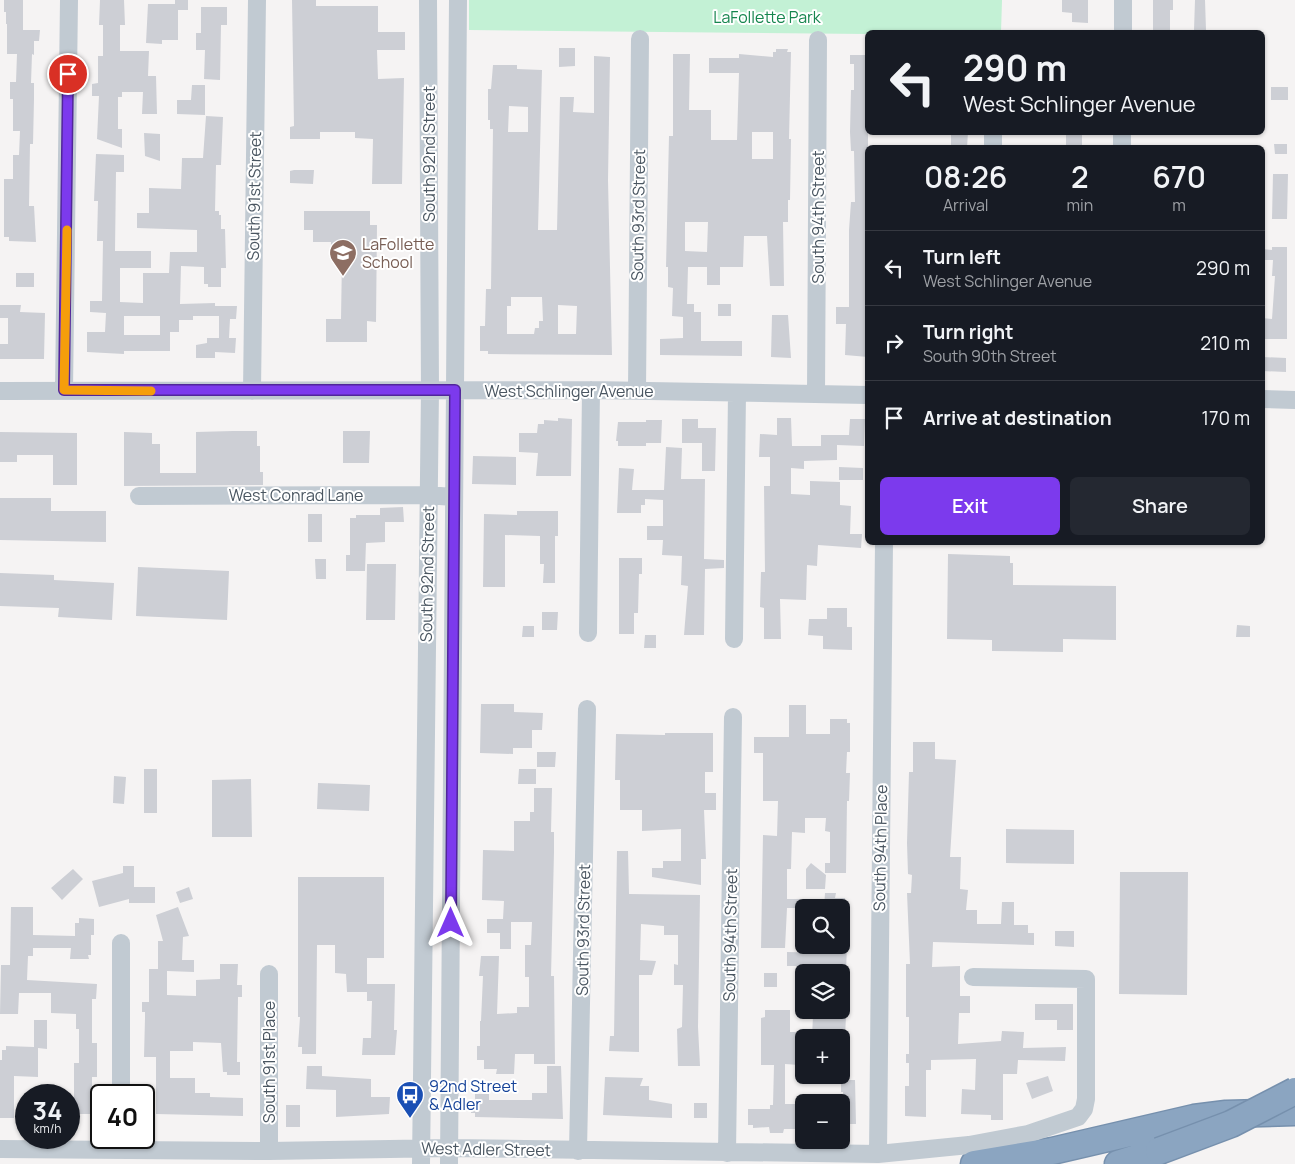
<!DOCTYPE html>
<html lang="en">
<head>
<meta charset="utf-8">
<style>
	body { margin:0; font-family:Manrope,sans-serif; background:#242831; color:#f1f3f6; height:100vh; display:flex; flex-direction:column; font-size:19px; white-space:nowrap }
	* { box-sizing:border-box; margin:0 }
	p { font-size:16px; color:#9ea1a6 }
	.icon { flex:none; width:28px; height:28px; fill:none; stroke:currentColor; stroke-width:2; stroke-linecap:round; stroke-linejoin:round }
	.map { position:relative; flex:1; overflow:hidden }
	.sheet { position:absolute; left:865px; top:145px; width:400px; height:400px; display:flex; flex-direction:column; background:#171b24; border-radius:8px; box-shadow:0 1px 4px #0004 }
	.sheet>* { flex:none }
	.banner { position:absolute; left:865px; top:30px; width:400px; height:105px; border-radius:8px; box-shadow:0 1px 4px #0004; background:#171b24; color:#f1f3f6; overflow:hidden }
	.controls { position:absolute; left:795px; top:899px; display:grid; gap:10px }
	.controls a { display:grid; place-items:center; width:55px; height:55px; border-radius:8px; background:#171b24; box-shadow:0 1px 4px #0004; font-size:25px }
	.speed { position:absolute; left:15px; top:1084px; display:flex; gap:10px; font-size:25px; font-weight:700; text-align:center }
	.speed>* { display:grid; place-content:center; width:65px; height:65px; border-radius:50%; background:#171b24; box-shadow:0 1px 4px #0004; line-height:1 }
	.speed small { font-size:12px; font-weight:400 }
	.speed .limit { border:2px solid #111; border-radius:8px; background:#fff; color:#111 }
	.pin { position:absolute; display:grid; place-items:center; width:42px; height:42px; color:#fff; margin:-21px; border:2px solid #fff; border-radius:50%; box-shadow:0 1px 5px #0007 }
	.me { position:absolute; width:55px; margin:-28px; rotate:0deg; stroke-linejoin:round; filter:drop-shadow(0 0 4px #0008) }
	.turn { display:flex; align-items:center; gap:18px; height:105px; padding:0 15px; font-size:22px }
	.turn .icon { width:65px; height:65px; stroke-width:2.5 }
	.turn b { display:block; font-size:35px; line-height:42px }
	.eta { display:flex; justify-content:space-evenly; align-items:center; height:85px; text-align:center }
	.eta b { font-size:30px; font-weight:600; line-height:35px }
	.primary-button { display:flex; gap:10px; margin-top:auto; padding:10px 15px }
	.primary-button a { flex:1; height:58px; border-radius:8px; background:#7c3aed; color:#fff; font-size:20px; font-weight:600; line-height:58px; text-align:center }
	.primary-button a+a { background:#242831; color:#f1f3f6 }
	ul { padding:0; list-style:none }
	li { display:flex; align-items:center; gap:15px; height:75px; padding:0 15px; border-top:1px solid #363941 }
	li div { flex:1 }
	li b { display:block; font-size:19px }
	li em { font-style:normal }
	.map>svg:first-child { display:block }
</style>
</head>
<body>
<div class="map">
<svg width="1295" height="1164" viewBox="0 0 1295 1164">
	<rect width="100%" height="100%" fill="#f5f3f3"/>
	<!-- green -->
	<path fill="#c3f1d5" d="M469 0H1002L1001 32 867 34 469 30Z"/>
	<!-- building -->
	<path fill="#cdcfd5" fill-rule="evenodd" d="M4 0H23V30H40L39 41H34V55L32 54 31 83H34V99L33 144H30L29 206H34L36 242 9 241V237H4V179H13V155H19L20 131H13V99H10V82H16L17 54H7V24H6V12H4Z
		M100 0H124L125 25H120V51H149L148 76H156L157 114H142L143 92H122V97H118V129H122V148L97 139 99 96H92V84L98 83V56H103V25H99Z
		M175 0H188V10H178V40H162V44L146 43 148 4H175Z
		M292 0H316V6H378V32H405V50H377L378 79 404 78 402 184H372L373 139 355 138V132H320V139H290V127L294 126Z
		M1062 0H1088V23L1072 22V13L1062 12Z
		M1153 0H1173V10H1170V32H1153Z
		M1195 0H1205L1206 30H1194Z
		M201 7H227V25H221L220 80 204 79 205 50H196V33H201Z
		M559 48H575V66L559 67Z
		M776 49H788L787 52H791L789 139H791L790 200H788V222H783L784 286H770L767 236H744L743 267H720V285H707V267H688L687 304H694V312H701V341H742V356L660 355V339L683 338V317L672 316 673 288 668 287V267H666L669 136H673V54H690L689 110H711V140H737L739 73H709V58H739V54L773 57V52H776ZM752 132H773V159H752ZM685 222H708L707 252 685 251Z
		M850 55H868V357L845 355 846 324H836V307H849V230L851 202H855L854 151H851L850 132 851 90H854V64H850Z
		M594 56 610 57 608 180 612 355 488 354V351H480V326H485L486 289H491L493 129H490V120H488V89H491L493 65H517V69L542 70 538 230H557L560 97H574L573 112 594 113ZM509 106 528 107V132H508ZM511 297H542L543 321H539V328H535L534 334H507V306H511ZM558 305 577 306 576 334H558Z
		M192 85H205V115L177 114V100H191Z
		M1271 87H1288V100H1271Z
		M206 116 223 117 221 165H216L215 211H219V215H221V229H225L226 268H221V287H208V284H204V267L181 266 180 304 215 303V306H237L236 319H230L229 338H236L235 353 215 352V358H196V345L207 343V338H219V316H193V320H179V332H170V351H124V354L87 352V332H105L106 313 90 312V301H102L103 241H97L98 201H94L96 154 124 155V172H116L115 251H151V268H120V302L143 303V273H169L170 252H197V230L137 228V213H149V188L181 189 182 158H203ZM124 316H160V335H124Z
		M951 132H968L967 148H951Z
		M1066 132H1082V148H1066Z
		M144 133 160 134V161L145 156Z
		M1274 144H1287V154H1275Z
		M294 170H314L313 184 290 183V171Z
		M1273 174H1288L1287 219H1272Z
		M304 211H370V225H377L376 322 367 321V342H326V319H341L342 258 331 257V242H313V230H304Z
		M1272 247H1287V339H1262V318L1272 319 1275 276H1272L1273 260H1262V249L1272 250Z
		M16 273H34V287H16Z
		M718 304H731V316H718Z
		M0 305H21L20 312 45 313 44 359H0V344H8V318H0Z
		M772 315H788L791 358 771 357Z
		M1262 357 1286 358V372L1262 371Z
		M558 418 572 419 571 476H536L538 453 519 452V433H537L538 424H544V420L558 421Z
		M777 418H791L792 446H821V435H849L850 419H865L864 446 837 445V460L804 461V469L791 468V494L810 495V481L840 482V505L851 506 850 534H862L861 548 818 545 817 566 807 565 806 600 780 599 781 639H764V608L760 607 761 572H765L764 486H770V457H759L760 434 777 435Z
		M682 419H698V428H716L715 471H702V443H682Z
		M646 420H662L661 443H646V446H618V441H616L618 422H646Z
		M233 431H257V446H260V472H263V485L124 486V432L152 433V444H160V473H196V432Z
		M343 431H370L369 463H343Z
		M0 432 77 433V485H53V455H17V462H0Z
		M666 447 682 448 681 479H705L704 559 724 560V568L705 569 704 635H684L688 586 681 585 682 556 662 555 663 540H647V526H663V500L645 499V505H641V513H617L619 468 634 469 632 490H664Z
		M473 456 516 457V485L472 484Z
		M839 467 863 468V480H839Z
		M0 498H51V511H106V542L0 540Z
		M403 507 404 522H385V542L366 543 365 571H346V555H350V518H356V515H380V508Z
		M517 511H558V536H555V583H543L544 564H540V536L505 535V587H483L484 514 517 515Z
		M308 514H322V542H308Z
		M948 554 1010 556V563H1013V585L1116 586V640L1063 639V652L992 651V640L947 639Z
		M619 558H642V574H639L638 613H634V634H619Z
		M315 559H326V579H316Z
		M367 564H396L395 620H366Z
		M138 567 229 571 227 620 136 616Z
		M0 573 54 575V580L114 583 112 620 58 617 59 608 0 606Z
		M827 608H847V627H852V650L823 649V636L808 635 809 619H827Z
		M542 612H558L557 630H542Z
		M1237 625 1250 626V637H1236Z
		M523 626H534V637H522Z
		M645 635H656V648H644Z
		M481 704H514V712L543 713 542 730H532V748H513V754L480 753Z
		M789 705H806V734H830V719H847V723H850V752H847L846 773H850L849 801H847L846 873H825V863H830V832L825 831 826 818H805V833L792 832 791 869H787V899H800V908H787L785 948H761L763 835 777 836 778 801H763V753H754V737H789Z
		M665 733H713V772H705V793H716V810H704L706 859H701V885L652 877V868H663V861H681V829L642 831V810H620V780H615L616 734 665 735Z
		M913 742H935V759L956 760 950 857H961L960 889 968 890 966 910H977V924H1001L1002 902H1014V925H1028V933H1034V945L933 942 932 967 960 966V996H970V1013H959L958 1044 1001 1041 1002 1031 1024 1032 1023 1048 1066 1047 1065 1061 1018 1060 1017 1074H1003V1120H991V1115L961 1114 962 1089 975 1090 976 1059 931 1060V1070H926V1117L905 1116V1086H909V1063H906V1054H909V1017H906V964H910L907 893H911L912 875 908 874 907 843 909 772H913Z
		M537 752H556L555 767H537Z
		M144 769H157V813H144Z
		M519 769H536V784H518Z
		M114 776 126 777 124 804 113 803Z
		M251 779 252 837H212V780Z
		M318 783 370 785 369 811 317 809Z
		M534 788H552L551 832H554V852L551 976H554L555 1064H534V1054H515L514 1074H496L497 1069H484V1060H477V1046H480V1021H481L483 976H479L481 956H499L497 1014 517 1013V1007H529V977H525V945H531L532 922H511V949H500V933H487V919H503L504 901 482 900 483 850 514 851V821H530V812H534Z
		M1006 829 1074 830V864L1006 863Z
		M617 851H628L629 894 700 895 698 1027 700 1066H678L677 1029 682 1027 683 985H674V964L678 965V935H664V926L641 924 640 960 656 961 652 975H639V1052L609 1051 610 1036H614Z
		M811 863 826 875 825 889H806V869Z
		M123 866H134V887H155V903H129V899L99 907 92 881 123 873Z
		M73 869 83 879 62 900 51 888Z
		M1120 872H1188L1187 995 1119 994Z
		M298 877H384V958H367V992H347L346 974 335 973V945H317L316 1054H302V1047H298L300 1017H298Z
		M189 887 193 899 180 903 176 892Z
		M825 893H836L835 898H845L844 908H824Z
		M11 907H33V935L75 936V923H79V918L94 919V935H91V955H88L89 959H70L71 948H33V956H28L27 980 97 984 96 999H92V1043H97V1077H92V1096H101V1105H91V1114H74V1063H79V1029H76V1014L51 1013V993H19L18 1014H0L1 965H10Z
		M178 907 189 936 183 937 182 960H194V972L167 971V995L196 996V980L220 979V964H238L237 985H242V997H238L237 1062H240V1075H227V1072H223L221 1043 193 1042V1051H170V1078H195V1093H210V1097L243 1098V1116L156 1114V1057H144L145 1018V1012H142V1002H149V969H158V941H163L156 915Z
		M1055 931H1074V947L1055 946Z
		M828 945H847L846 972H806V966H787V952L827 953Z
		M764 973H777V987H764Z
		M367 984H395L394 1030H397L395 1055H362L363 1038H371L372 1001H367Z
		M1035 1004H1073V1030H1057V1020H1035Z
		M765 1010H790V1032H800L799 1065 785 1064V1104H801V1129H784L783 1133H770L769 1127 753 1128V1125H748V1109H770V1105H773L774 1065H761V1018L765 1017Z
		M813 1016H846L845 1038 812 1036Z
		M34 1020H47V1049L38 1048V1077L14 1076V1118H0V1060H2V1050H6V1046L34 1047Z
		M307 1066H322V1076L371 1079V1097H390L389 1114 336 1117V1090L306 1089Z
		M547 1066H561L563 1119 475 1117V1113H471V1103H475V1094H489V1100H532V1093H547Z
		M1048 1076 1053 1091 1032 1099 1026 1083Z
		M605 1077 643 1078 640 1086H649V1100L672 1104V1118L603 1115Z
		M841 1080H855L856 1124H842L843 1092H841Z
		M694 1103H707V1118H694Z
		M286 1105H300V1127H286Z"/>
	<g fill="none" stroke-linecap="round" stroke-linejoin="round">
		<defs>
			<path id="highway" d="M974 1164 1052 1151 1194 1118 1226 1114 1295 1112
				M1118 1164 1159 1151"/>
		</defs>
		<!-- highway casing -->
		<use href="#highway" stroke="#7690ad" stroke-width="29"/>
		<!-- minor -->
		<path stroke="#c1cad2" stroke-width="18" d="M1123 32V0
			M993 148V132
			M1122 148V132
			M0 391 591 390 868 395
			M64 391 69 0
			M252 391 257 0
			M637 391 640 39
			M816 394 818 40
			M1262 399 1295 400
			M139 496 427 495 453 497
			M588 633 591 390
			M734 639 737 393
			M269 974V1151
			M121 1095V943
			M0 1149 269 1151 450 1148 878 1154 969 1145 1028 1134 1078 1117 1084 1109 1086 1099V979L973 977
			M578 1151 587 709
			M727 1153 733 717
			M878 1154 884 542
			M421 1164 430 390 428 0
			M449 1164 458 0"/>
		<!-- highway -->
		<use href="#highway" stroke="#8ba5c1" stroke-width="26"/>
		<defs>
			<path id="highway-bridge" d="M1159 1151 1231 1124 1295 1091"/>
		</defs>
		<!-- highway-bridge casing -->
		<use href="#highway-bridge" stroke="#7690ad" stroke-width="29" stroke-linecap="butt"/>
		<!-- highway-bridge -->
		<use href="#highway-bridge" stroke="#8ba5c1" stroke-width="26"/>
	</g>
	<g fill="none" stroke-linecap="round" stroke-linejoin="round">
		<defs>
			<path id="route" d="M68 74 64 390H455L451 923"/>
		</defs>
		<!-- route casing -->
		<use href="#route" stroke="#51269a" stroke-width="12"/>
		<!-- route -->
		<use href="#route" stroke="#7c3aed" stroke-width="9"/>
		<!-- slow -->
		<path stroke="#f59e0b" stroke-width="9" d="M67 230 64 390 151 391"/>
	</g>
	<!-- icons -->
	<defs>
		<symbol id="school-pin" viewBox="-11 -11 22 30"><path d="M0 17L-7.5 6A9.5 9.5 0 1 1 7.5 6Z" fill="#8d6e63" stroke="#fff"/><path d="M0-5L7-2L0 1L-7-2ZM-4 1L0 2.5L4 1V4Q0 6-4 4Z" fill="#fff"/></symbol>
		<symbol id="bus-pin" viewBox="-11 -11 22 30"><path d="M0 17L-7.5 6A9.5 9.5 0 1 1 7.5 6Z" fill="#1a4fb4" stroke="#fff"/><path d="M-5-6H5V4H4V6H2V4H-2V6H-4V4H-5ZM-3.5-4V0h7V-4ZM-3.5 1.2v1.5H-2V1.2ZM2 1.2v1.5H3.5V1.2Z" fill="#fff"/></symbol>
	</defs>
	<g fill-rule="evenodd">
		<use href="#school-pin" x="327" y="237" width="32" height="43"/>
		<use href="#bus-pin" x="394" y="1079" width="32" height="43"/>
	</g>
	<g text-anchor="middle" stroke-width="4" stroke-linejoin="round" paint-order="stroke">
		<!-- park labels -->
		<g font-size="16" fill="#17864f" stroke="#fff">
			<text x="767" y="23">LaFollette Park</text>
		</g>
		<!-- street labels -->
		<g font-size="16" fill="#4a5661" stroke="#fff">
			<text transform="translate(429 154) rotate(-90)" y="6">South 92nd Street</text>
			<text transform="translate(254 196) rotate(-89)" y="6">South 91st Street</text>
			<text transform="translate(638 215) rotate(-89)" y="6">South 93rd Street</text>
			<text transform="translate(818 217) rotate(-90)" y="6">South 94th Street</text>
			<text x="569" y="397">West Schlinger Avenue</text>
			<text x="296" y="501">West Conrad Lane</text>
			<text transform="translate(427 574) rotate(-89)" y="6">South 92nd Street</text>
			<text transform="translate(880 848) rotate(-89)" y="6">South 94th Place</text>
			<text transform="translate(583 930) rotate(-89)" y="6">South 93rd Street</text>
			<text transform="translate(730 935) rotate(-89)" y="6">South 94th Street</text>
			<text transform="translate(269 1062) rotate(-90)" y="6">South 91st Place</text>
			<text transform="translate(486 1149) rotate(1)" y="6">West Adler Street</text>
		</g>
		<!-- education labels -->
		<g font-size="16" fill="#785e54" stroke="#fff" text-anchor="start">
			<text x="362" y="250">LaFollette<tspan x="362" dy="18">School</tspan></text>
		</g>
		<!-- transit labels -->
		<g font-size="16" fill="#164399" stroke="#fff" text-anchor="start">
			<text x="429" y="1092">92nd Street<tspan x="429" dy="18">&amp; Adler</tspan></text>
		</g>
	</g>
</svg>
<div class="controls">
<a><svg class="icon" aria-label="search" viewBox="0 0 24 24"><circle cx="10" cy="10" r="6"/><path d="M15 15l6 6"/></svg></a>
<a><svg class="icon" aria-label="layers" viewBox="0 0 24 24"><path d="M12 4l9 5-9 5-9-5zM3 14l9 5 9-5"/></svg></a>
<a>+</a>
<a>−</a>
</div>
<div class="speed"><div>34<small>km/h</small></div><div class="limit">40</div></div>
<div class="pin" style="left:68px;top:74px;background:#d93025"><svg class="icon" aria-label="arrive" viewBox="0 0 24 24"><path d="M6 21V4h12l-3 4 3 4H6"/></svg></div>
<svg class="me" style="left:451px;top:923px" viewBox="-20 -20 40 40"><path d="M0-17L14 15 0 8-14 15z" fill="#7c3aed" stroke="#fff" stroke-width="4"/></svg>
<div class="banner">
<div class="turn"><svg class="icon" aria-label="left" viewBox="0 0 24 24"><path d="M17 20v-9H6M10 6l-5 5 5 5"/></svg><div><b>290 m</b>West Schlinger Avenue</div></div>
</div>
<section class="sheet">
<div class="eta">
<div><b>08:26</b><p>Arrival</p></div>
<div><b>2</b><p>min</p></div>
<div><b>670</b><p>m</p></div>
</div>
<ul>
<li><svg class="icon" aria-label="left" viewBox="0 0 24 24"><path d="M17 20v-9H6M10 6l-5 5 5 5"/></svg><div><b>Turn left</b><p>West Schlinger Avenue</p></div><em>290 m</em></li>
<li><svg class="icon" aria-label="right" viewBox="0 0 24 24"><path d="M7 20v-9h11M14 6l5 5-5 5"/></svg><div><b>Turn right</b><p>South 90th Street</p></div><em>210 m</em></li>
<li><svg class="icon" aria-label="arrive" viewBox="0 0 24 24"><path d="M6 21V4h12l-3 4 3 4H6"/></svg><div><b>Arrive at destination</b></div><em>170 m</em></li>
</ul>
<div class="primary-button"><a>Exit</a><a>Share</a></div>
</section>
</div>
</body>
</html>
